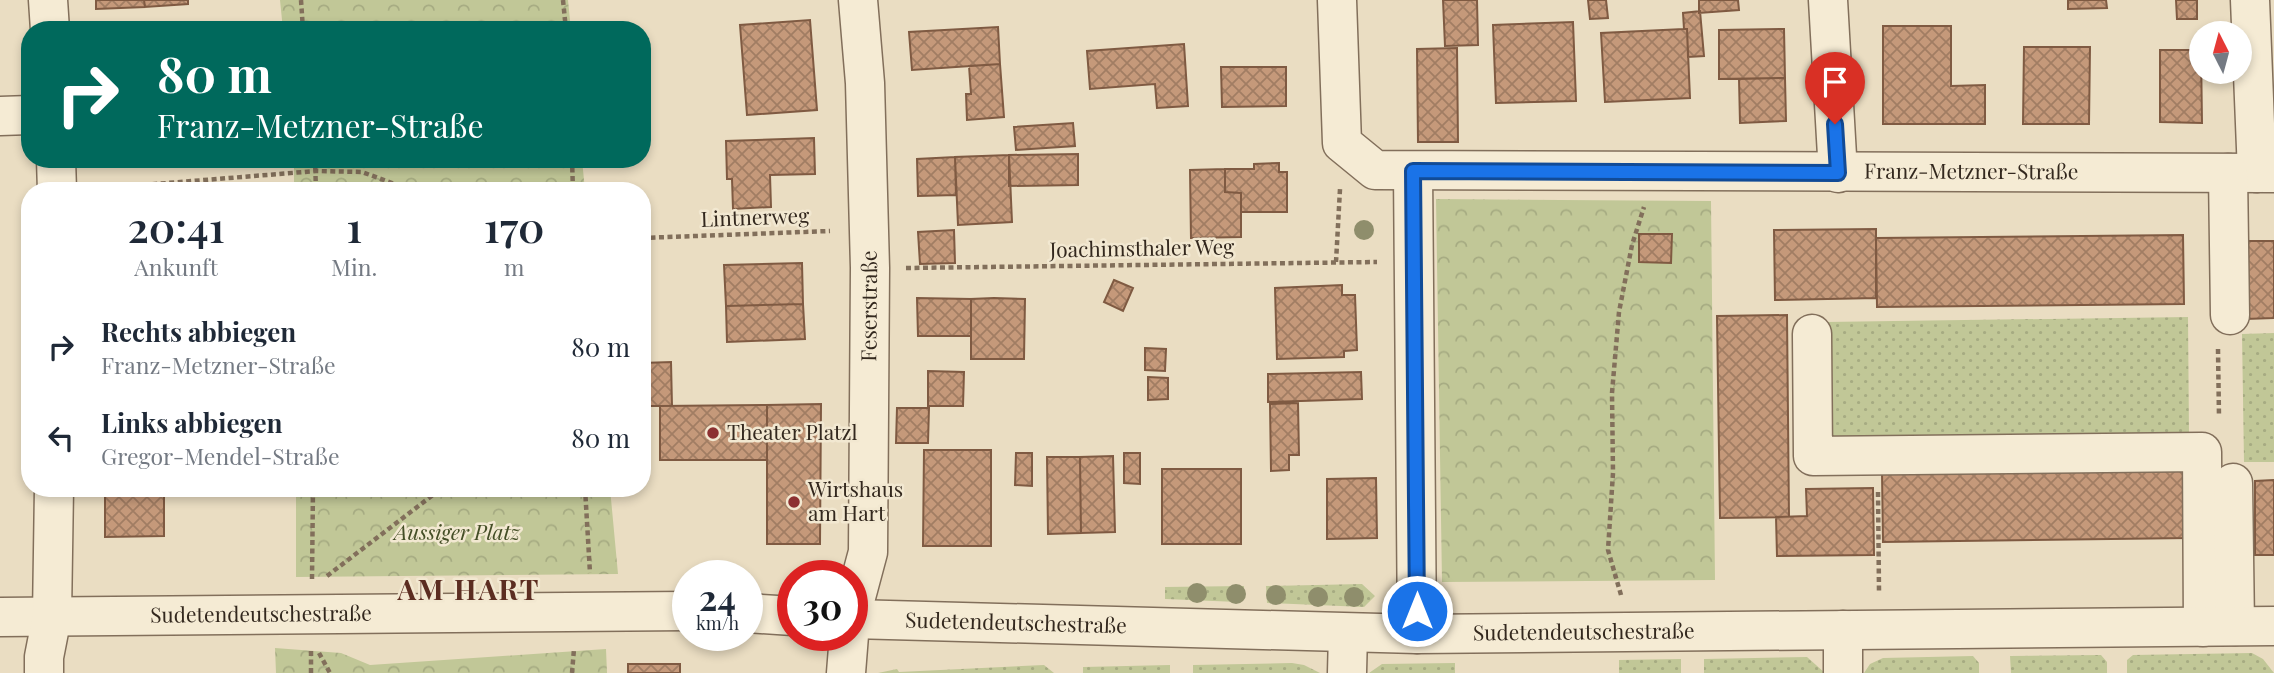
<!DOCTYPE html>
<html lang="de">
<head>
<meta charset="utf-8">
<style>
	body { margin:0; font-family:"Playfair Display",serif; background:#f6f6f7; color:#1f2937; height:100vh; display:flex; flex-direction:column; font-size:26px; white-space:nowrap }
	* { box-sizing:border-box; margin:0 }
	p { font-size:23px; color:#747a83 }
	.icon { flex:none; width:38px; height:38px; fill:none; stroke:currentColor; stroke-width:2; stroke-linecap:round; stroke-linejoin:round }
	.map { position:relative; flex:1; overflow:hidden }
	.drawer { position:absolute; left:21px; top:182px; width:630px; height:315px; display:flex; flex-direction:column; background:#fff; border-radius:28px; box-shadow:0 4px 10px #0003 }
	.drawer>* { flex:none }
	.top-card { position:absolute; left:21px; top:21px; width:630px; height:147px; border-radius:28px; box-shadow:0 4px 10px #0003; background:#00695c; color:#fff; overflow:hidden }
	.needle { width:46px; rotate:354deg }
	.buttons { position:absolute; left:2189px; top:21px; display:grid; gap:14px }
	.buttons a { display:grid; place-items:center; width:63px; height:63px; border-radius:50%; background:#fff; box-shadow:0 4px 10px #0003; font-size:35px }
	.speed { position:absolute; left:672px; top:560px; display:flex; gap:14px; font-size:35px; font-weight:700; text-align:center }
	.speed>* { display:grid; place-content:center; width:91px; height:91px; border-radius:50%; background:#fff; box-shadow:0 4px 10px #0003; line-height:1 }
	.speed small { font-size:18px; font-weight:400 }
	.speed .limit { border:10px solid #d22; background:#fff; color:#111 }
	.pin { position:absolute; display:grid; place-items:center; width:60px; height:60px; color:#fff; margin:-72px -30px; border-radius:50% 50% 50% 0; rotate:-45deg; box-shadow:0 0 7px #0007 }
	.pin .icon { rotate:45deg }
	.me { position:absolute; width:77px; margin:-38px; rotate:0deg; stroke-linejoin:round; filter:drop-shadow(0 0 5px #0008) }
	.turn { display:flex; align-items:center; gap:24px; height:147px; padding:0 21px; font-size:32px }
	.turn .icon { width:91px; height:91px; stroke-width:2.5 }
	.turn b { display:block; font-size:49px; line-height:60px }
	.eta { display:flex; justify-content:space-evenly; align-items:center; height:119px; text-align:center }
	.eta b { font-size:42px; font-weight:600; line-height:49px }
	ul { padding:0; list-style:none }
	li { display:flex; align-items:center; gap:21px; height:91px; padding:0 21px }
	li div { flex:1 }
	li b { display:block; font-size:26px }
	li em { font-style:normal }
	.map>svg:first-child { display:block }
</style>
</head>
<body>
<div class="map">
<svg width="2274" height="673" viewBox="0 0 2274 673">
	<defs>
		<pattern id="grass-dots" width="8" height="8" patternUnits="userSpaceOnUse" patternTransform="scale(1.75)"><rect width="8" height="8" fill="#c1c797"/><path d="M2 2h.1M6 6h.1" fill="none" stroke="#a6ab82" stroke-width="1.8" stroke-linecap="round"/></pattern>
		<pattern id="park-crowns" width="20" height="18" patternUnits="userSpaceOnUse" patternTransform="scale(1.75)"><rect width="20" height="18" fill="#c1c797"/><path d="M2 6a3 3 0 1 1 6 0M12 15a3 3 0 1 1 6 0" fill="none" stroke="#a6ab82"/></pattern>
		<pattern id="building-cross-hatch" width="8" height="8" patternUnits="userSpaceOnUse" patternTransform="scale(1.75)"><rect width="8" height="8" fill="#c5997a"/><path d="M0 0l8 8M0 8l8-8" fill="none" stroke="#a17d63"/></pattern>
	</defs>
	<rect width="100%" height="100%" fill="#eaddc2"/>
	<!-- grass -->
	<path fill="url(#grass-dots)" d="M2188 317 2189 435 1827 439 1825 322Z
		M2274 333V462H2244L2242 334Z
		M1362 584 1375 596 1364 607 1267 603 1266 586Z
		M1244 586V597L1238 602 1165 599V587Z
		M2252 653 2263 659 2274 673H2127V660L2133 655Z
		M2101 655 2107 662V673H2011L2010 656Z
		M1973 656 1979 663V673H1864L1870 664 1883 658Z
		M1807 657 1825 673H1704V659Z
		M1681 659V673H1619V660Z
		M1292 663 1304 665 1320 673H1193V665Z
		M1455 663V673H1369L1382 664Z
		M1044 665 1054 673H878L897 669 899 672Z
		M1170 665V673H1083V667Z"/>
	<!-- park -->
	<path fill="url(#park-crowns)" d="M280 0H568L571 30H283Z
		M294 159H582L585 191H294Z
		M1436 199 1711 201 1715 580 1442 582Z
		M296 488H610L618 574 296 577Z
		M275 648 341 653 370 665 606 649 607 673H276Z"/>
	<!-- building -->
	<path fill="url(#building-cross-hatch)" stroke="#7f5a42" stroke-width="2" d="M96 0H144L145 7 96 9Z
		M144 0H188V4L145 7Z
		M1443 0H1477L1478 45 1445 46Z
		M1588 0H1606L1608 18 1590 19Z
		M1699 0H1738L1739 10 1699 13Z
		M2068 0H2106L2107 8 2068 9Z
		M2176 0H2197V19H2177Z
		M1700 11 1704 56 1688 57 1687 29H1684L1683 13Z
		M810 20 817 110 747 115 740 25Z
		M1573 22 1576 101 1496 103 1493 25Z
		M1883 26H1951V86L1985 85V124H1883Z
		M998 27 1000 64 912 70 909 32Z
		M1684 29H1687L1690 98 1605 102 1601 33Z
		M1784 29 1785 78 1719 79V30Z
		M1184 44 1188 106 1157 108 1155 84 1090 89 1087 51Z
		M2024 47H2090L2089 124H2023Z
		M1457 48 1458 142H1418L1417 49Z
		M2160 50H2201L2202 123 2160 122Z
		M1000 64 1004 117 967 120 966 94H971L969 66Z
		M1221 67H1286V106L1222 107Z
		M1785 78 1786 121 1740 123 1739 79Z
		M1073 123 1075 146 1016 150 1014 127Z
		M814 138 815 174 770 175 771 207 733 209 732 179H727L726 141Z
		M1078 154V185L1009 186V155Z
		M1009 155 1012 222 958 225 955 157Z
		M955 157 956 195 918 196 917 159Z
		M1279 163V172H1287V212H1241V193L1225 192V169H1254V164Z
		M1225 169V192L1241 193V237L1191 238 1190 170Z
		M1876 229V298L1775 300 1774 230Z
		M954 230 955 263 920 264 918 232Z
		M1639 234H1672L1671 263 1639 262Z
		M2183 235 2184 304 1877 307 1876 238Z
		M2245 241H2274V318L2246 319Z
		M802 263 803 304 726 306 724 265Z
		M1114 280 1133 288 1123 311 1104 302Z
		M1342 285V295H1355L1357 350 1344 351V357L1277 359 1275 288Z
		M917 298 971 299V336H918Z
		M994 298 1025 299 1024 359H971V299Z
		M803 304 805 339 727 342 726 306Z
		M1787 315 1789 517 1720 518 1717 316Z
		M1145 348 1166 349 1165 371 1145 370Z
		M671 362 672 406H642V363Z
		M928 371 964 372 963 406H928Z
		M1361 372 1362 399 1268 402V374Z
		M1148 377 1168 378V399L1148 400Z
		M1298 403 1299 455H1289V470L1271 471 1270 404Z
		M821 404 820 544H767V405Z
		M767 405V460H660V406Z
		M897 408H929L928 443H896Z
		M924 450H991V546H923Z
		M1016 453H1032V486L1015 485Z
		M1124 453H1140V484L1124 483Z
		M1113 456 1115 532 1081 533 1080 457Z
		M1047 457H1080L1081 533 1048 534Z
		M1162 469H1241V544H1162Z
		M2189 469V538L1883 542 1882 472Z
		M1376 478 1377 538 1327 539V479Z
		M2274 480V555H2255V481Z
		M105 488H164V536L105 537Z
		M1873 488 1874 555 1777 556 1776 517 1807 516 1806 489Z
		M628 664H680V673H628Z"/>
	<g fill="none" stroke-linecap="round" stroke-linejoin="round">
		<defs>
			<g id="minor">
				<path d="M48 0 50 30"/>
				<path id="s1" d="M1337 0 1342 143 1375 170 2274 173"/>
				<path d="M1828 0 1838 173"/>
				<path d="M2250 0 2257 173"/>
				<path d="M0 116 30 115"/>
				<path d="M56 159 57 191"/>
				<path d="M1413 171 1417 634"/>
				<path d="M2228 173 2230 315"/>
				<path d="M1812 334 1813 456 2202 452 2203 627"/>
				<path d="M2233 483 2235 626"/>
				<path id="s2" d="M852 612 868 552 870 268 865 83 858 0"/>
				<path d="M747 613 793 616"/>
				<path id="s3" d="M0 617 688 611"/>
				<path id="s4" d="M852 619 1417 634 2274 626"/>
				<path d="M44 673V657L52 616 54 488"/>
				<path d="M846 673 849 635"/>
				<path d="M1347 673 1348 633"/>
				<path d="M1843 673V630"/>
			</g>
		</defs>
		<!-- minor casing -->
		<use href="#minor" stroke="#826f5b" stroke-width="41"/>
		<!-- path -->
		<path stroke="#826f5b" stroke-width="4.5" stroke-dasharray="5 3.5" stroke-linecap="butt" d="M301 0 303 30
			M563 0 566 30
			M315 159 316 191
			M572 159 573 191
			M93 189 316 171 362 172 414 191
			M642 238 830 231
			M1336 262 1340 189
			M906 268 1377 262
			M2218 349 2219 417
			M585 488 590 573
			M1878 492 1879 591
			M327 576 442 488
			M312 579 313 488
			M1621 595 1608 550 1613 473 1612 393 1619 312 1632 245 1644 207
			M319 653 330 673
			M311 673V651
			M572 673 574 649"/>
		<!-- minor -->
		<use href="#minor" stroke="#f5ebd4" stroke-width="38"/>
	</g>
	<!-- trees -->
	<g fill="#8f8e6c">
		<circle cx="1364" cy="230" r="10"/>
		<circle cx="1197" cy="593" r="10"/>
		<circle cx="1236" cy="594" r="10"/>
		<circle cx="1276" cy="595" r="10"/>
		<circle cx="1318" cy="597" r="10"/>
		<circle cx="1354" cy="597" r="10"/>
	</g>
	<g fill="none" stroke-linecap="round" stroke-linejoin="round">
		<defs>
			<path id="route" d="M1417 611 1413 171 1838 173 1835 124"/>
		</defs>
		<!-- route casing -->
		<use href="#route" stroke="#114b97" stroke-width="18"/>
		<!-- route -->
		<use href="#route" stroke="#1a73e8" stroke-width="12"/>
	</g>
	<!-- markers -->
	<g fill="#8c3031" stroke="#f2e8d1" stroke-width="2.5">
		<circle cx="713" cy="433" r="7"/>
		<circle cx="794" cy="502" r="7"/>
	</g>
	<g text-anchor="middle" stroke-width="5" stroke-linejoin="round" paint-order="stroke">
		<!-- street labels -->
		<g font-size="21" fill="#33281e" stroke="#f2e8d1">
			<text dy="7" stroke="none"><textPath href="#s1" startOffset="782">Franz-Metzner-Straße</textPath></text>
			<text transform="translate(755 218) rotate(-2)" y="7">Lintnerweg</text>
			<text transform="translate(1142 249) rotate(-1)" y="7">Joachimsthaler Weg</text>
			<text dy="7" stroke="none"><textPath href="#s2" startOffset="308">Feserstraße</textPath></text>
			<text dy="7" stroke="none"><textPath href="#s3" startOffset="261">Sudetendeutschestraße</textPath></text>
			<text dy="7" stroke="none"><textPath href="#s4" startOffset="164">Sudetendeutschestraße</textPath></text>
			<text dy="7" stroke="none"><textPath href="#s4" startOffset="732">Sudetendeutschestraße</textPath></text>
		</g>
		<!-- poi labels -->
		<g font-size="21" fill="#33281e" stroke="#f2e8d1" text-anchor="start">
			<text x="727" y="440">Theater Platzl</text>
			<text x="808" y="497">Wirtshaus<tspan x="808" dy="24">am Hart</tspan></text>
		</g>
		<!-- park labels -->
		<g font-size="21" font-style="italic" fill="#444e26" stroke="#f2e8d1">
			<text x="457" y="540">Aussiger Platz</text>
		</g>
		<!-- district labels -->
		<g font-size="28" font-weight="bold" letter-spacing="2" fill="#5c2d21" stroke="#f2e8d1">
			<text x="469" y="600">AM HART</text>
		</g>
	</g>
</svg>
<div class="buttons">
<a><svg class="needle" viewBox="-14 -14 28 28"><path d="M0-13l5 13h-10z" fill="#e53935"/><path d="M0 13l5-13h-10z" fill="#747a83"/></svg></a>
</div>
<div class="speed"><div>24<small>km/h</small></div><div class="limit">30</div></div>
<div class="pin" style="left:1835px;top:124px;background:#d93025"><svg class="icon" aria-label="arrive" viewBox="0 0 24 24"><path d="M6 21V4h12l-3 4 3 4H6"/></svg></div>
<svg class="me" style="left:1417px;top:611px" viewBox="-20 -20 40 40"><circle r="17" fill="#1a73e8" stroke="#fff" stroke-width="3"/><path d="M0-11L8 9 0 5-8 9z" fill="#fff"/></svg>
<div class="top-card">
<div class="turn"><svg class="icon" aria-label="right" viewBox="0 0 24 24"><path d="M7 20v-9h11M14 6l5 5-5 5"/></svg><div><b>80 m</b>Franz-Metzner-Straße</div></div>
</div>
<section class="drawer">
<div class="eta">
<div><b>20:41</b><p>Ankunft</p></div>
<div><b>1</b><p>Min.</p></div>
<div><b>170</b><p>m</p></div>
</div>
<ul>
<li><svg class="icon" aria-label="right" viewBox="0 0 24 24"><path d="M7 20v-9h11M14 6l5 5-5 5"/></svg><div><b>Rechts abbiegen</b><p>Franz-Metzner-Straße</p></div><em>80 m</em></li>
<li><svg class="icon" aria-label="left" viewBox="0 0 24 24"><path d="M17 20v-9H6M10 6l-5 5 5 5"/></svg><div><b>Links abbiegen</b><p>Gregor-Mendel-Straße</p></div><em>80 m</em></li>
</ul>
</section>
</div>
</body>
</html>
